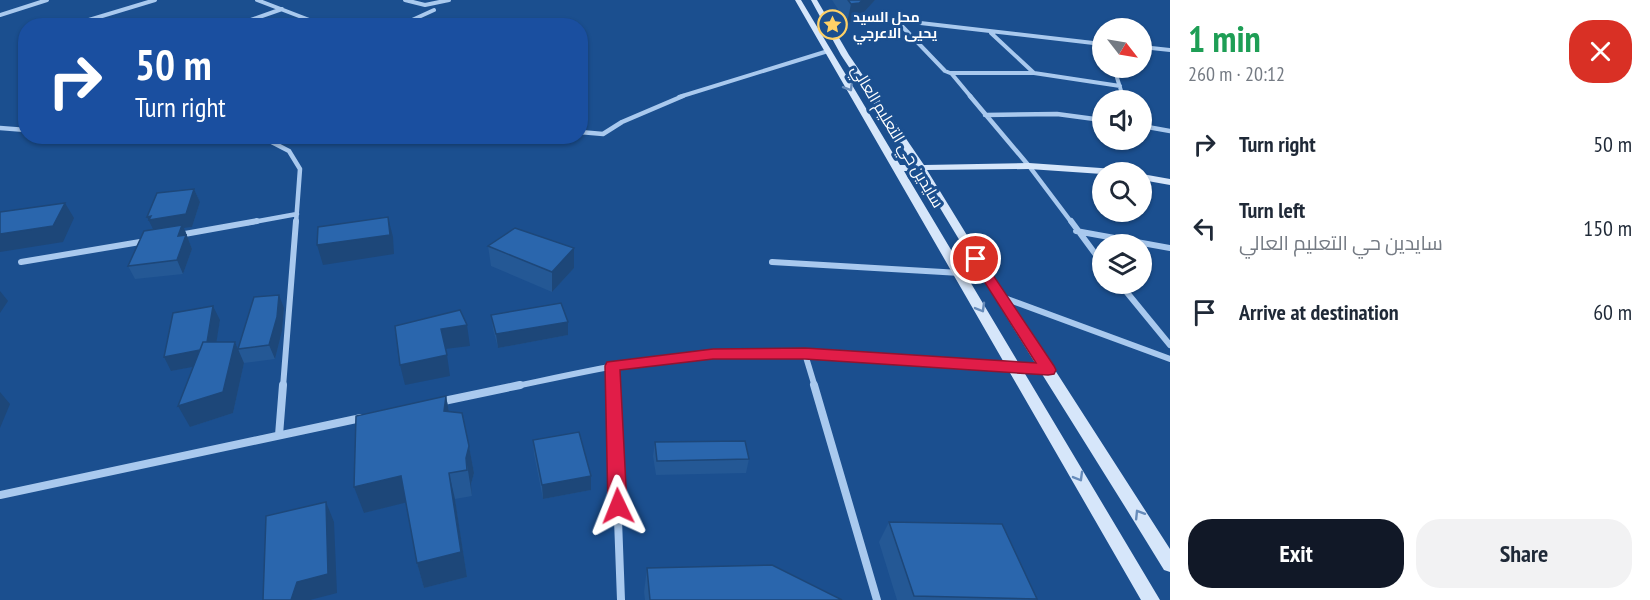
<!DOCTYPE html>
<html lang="en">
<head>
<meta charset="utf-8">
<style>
	body { margin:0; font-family:"PT Sans Narrow",Cairo,sans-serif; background:#f2f2f3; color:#1f2937; height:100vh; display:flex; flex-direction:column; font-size:22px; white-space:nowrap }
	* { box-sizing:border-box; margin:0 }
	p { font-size:20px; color:#747a83 }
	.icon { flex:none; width:33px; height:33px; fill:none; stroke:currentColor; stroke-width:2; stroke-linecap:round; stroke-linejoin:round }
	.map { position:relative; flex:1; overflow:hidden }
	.panel { display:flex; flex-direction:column; background:#fff; width:480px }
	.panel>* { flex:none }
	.hud { position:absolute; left:18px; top:18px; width:570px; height:126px; border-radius:24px; box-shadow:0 2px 4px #0004; background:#1a4fa0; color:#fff; overflow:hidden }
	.needle { width:39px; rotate:121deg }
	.tools { position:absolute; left:1092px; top:18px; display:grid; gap:12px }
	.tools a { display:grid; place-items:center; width:60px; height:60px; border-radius:50%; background:#fff; box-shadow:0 2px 4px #0004; font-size:30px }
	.pin { position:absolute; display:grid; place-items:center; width:51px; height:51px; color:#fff; margin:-26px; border:3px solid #fff; border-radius:50%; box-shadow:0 2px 6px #0007 }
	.me { position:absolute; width:66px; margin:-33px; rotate:358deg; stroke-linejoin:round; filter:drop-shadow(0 0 4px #0008) }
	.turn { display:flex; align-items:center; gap:21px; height:126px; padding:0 18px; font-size:27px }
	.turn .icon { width:78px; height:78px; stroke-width:2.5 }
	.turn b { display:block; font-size:42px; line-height:51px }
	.round { display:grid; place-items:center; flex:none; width:63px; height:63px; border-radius:24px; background:#f2f2f3 }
	.headline { display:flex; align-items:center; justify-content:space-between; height:102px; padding:0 18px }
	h1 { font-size:36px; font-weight:700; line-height:45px; color:#1e9e55 }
	.primary-button { display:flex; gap:12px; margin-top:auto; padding:12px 18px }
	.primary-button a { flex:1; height:69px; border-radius:24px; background:#111827; color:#fff; font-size:24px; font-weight:700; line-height:69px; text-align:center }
	.primary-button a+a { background:#f2f2f3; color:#1f2937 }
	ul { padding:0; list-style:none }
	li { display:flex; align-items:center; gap:18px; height:84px; padding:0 18px }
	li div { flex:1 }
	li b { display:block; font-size:22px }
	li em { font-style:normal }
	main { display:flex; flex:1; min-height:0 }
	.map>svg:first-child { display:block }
</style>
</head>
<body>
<main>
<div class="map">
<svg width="1170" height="600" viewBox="0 0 1170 600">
	<rect width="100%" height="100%" fill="#1b4f8f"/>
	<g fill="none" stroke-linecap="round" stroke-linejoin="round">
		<!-- street-far3 -->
		<path stroke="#a9c9ee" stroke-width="4" d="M257 0 325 26
			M405 0 425 5 449 0
			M0 15 47 0
			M877 18 1102 44
			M897 21 945 71 950 73H1034L1120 86
			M69 26 155 0
			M234 26 282 9
			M399 26 434 10
			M991 33 1034 73
			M1142 47 1170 50
			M1114 68 1123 97
			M951 73 971 97
			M679 97 828 51"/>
		<!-- street-far2 -->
		<path stroke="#a9c9ee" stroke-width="4.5" d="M970 96 1029 166 1072 223
			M1123 96 1124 100
			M985 115 1057 114 1102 120
			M1142 126 1170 131
			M0 128 26 130
			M580 132 603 134 622 122 683 96
			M260 136 289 151 300 169 296 223
			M248 223 297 214"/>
		<!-- street-far1 -->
		<path stroke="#a9c9ee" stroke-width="6" d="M1071 221 1102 263
			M1076 231 1170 248
			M179 235 257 221
			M21 262 146 241
			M772 262 960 273
			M1120 284 1170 345
			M999 296 1170 359
			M805 354 815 387
			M612 366 613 387
			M283 387 296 221
			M512 387C579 373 646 357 714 354 824 349 935 362 1045 369"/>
		<!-- street -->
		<path stroke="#a9c9ee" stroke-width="8" d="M613 385 621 600
			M814 385 877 600
			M439 402 520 385
			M279 435 283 385
			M0 495 361 418"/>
		<!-- secondary -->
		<path fill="#d6e6fa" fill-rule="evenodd" d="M795 0H801L900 165H914L841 55 811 0H817L849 55 924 165 1029 163 1115 169 1120 172 1102 174 1029 169 927 170 1003 294 1053 367 1170 549V572L1164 570C1082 436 997 305 918 171H904L1160 600H1141Z
			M1142 174 1170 179V185L1142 180Z"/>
	</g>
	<!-- wall -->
	<path fill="#245895" d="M832 0H875L855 22 847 23Z
		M194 189 200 202 192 227 184 228 192 249 183 274 135 279 128 266 154 230Z
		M488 246 574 248V268L552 292 491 266Z
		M284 308 282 331 275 359 244 363 233 413 190 427 194 366 171 371 220 320 216 342H235L238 349Z
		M491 315 568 335 498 348 493 329Z
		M446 396 449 412 469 446 474 473 471 484 472 496 455 499 467 577 424 588 417 563 406 502 364 513Z
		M533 440 591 490 543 499 534 454Z
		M655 442 749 459 746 473 656 475 653 456Z
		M889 522 1037 599 1036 600H897L879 542Z
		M647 568 842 600H645L644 592Z"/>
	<!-- shaded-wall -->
	<path fill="#1d4779" d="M863 0H875L855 22 847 23 851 4Z
		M194 189 200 202 192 227 184 228 192 249 183 274 177 260 155 233 147 217Z
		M65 203 74 218 63 242 0 252V234Z
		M388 217 393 237 394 254 323 265 317 245Z
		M574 248V268L552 292V272Z
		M0 291 8 301 0 313Z
		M279 295 284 308 282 331 275 359 269 345Z
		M213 306 220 320 213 363 171 371 164 357Z
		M568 322V335L498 348 496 334Z
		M467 325 470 346 445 349 441 329Z
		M235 342 244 363 233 413 190 427 178 406Z
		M447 355 450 376 405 385 400 365Z
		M0 392 10 404 0 428Z
		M446 396 451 423 444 411Z
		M469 446 474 473 471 484 472 496 466 458Z
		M449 473 455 499 467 577 424 588 417 563Z
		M401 476 408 502 364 513 354 487Z
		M591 476V490L543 499 542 485Z
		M326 502 334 522 337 593 310 600H291Z"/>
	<!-- building -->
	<path fill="#2a66ad" stroke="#1d4779" stroke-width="1.5" d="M848 0H863L859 3 851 4Z
		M194 189 186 214 149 220 151 216 147 217 157 193Z
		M65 203 53 226 0 234V212Z
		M388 217 390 235 317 245 318 227Z
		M182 225 178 236 186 235 177 260 128 266 144 231Z
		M515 228 574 248 552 272 488 246Z
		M279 295 277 317 269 345 238 349 254 297Z
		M561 303 568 322 496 334 491 315Z
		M213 306 207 342H203L200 350 164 357 173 313Z
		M460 310 467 325 441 329 447 355 400 365 395 326Z
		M203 342H235L223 392 178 406Z
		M446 396 444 411 462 413 469 446 466 458 467 470 449 473 461 552 417 563 401 476 354 487 356 416Z
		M579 432 591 476 542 485 533 440Z
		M745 441 749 459 657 461 655 442Z
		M326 502 328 574 297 582 291 600H263L266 516Z
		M889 522 1002 524 1037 599 914 596Z
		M772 565 842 600H650L647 568Z"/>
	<!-- one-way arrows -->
	<defs><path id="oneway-chevron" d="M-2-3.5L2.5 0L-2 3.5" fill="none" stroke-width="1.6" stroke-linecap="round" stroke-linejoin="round" transform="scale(1.5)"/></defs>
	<g stroke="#668bba">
		<use href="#oneway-chevron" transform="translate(849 87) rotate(59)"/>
		<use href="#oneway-chevron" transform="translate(981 308) rotate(60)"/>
		<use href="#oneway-chevron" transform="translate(1079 477) rotate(60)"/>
		<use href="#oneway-chevron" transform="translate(1139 514) rotate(-122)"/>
	</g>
	<!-- route -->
	<path fill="#e11d48" stroke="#92132f" stroke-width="1.5" d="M976 255 981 257 1054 366 1056 370 1054 374 1048 375 805 359H713L620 370 627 506 624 512 618 514 611 512 608 506 605 366 607 362 713 349 805 348 1036 363 970 259Z"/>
	<!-- icons -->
	<defs>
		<symbol id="sight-ring" viewBox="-11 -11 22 22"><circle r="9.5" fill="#1b4f8f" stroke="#ffd166" stroke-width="1.5"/><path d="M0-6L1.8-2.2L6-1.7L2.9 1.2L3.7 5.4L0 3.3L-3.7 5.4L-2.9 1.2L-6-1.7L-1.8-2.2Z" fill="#ffd166"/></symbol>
	</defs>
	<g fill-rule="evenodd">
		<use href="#sight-ring" x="816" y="8" width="33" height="33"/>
	</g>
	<g text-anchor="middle" stroke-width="6" stroke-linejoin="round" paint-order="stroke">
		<!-- far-poi labels -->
		<g font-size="14" font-weight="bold" fill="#fff" stroke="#1b4f8f" text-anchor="start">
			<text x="853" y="22">محل السيد<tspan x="853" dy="16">يحيى الاعرجي</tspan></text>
		</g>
		<!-- street labels -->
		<g font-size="16" fill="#fff" stroke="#1b4f8f">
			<text transform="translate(898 136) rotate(59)" y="6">سايدين حي التعليم العالي</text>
		</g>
	</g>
</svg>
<div class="tools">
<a><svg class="needle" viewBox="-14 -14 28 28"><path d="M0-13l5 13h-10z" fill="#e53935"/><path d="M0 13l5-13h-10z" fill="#747a83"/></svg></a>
<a><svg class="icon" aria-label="sound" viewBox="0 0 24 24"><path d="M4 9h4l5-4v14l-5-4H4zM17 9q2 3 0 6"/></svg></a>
<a><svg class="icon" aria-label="search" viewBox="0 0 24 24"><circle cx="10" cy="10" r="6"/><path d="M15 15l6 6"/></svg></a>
<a><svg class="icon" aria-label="layers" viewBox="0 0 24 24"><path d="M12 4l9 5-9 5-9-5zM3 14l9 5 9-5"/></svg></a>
</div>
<div class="pin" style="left:976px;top:259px;background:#d93025"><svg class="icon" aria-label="arrive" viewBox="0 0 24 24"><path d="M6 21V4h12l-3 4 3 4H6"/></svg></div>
<svg class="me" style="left:618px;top:506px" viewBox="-20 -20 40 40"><path d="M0-17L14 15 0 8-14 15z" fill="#e11d48" stroke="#fff" stroke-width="4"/></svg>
<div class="hud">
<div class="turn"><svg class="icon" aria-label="right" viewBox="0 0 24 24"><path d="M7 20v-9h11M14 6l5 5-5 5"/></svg><div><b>50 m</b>Turn right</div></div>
</div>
</div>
<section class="panel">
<div class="headline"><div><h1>1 min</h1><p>260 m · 20:12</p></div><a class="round" style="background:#d93025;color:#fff"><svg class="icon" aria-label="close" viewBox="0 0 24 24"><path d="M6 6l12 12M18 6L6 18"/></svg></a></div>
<ul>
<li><svg class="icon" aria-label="right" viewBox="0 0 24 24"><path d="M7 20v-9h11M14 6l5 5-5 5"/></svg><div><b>Turn right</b></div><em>50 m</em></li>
<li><svg class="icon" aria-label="left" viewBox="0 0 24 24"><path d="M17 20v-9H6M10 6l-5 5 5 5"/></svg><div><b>Turn left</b><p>سايدين حي التعليم العالي</p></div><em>150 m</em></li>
<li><svg class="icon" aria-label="arrive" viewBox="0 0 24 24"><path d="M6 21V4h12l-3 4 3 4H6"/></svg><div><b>Arrive at destination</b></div><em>60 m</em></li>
</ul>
<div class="primary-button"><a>Exit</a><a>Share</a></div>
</section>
</main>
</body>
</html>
